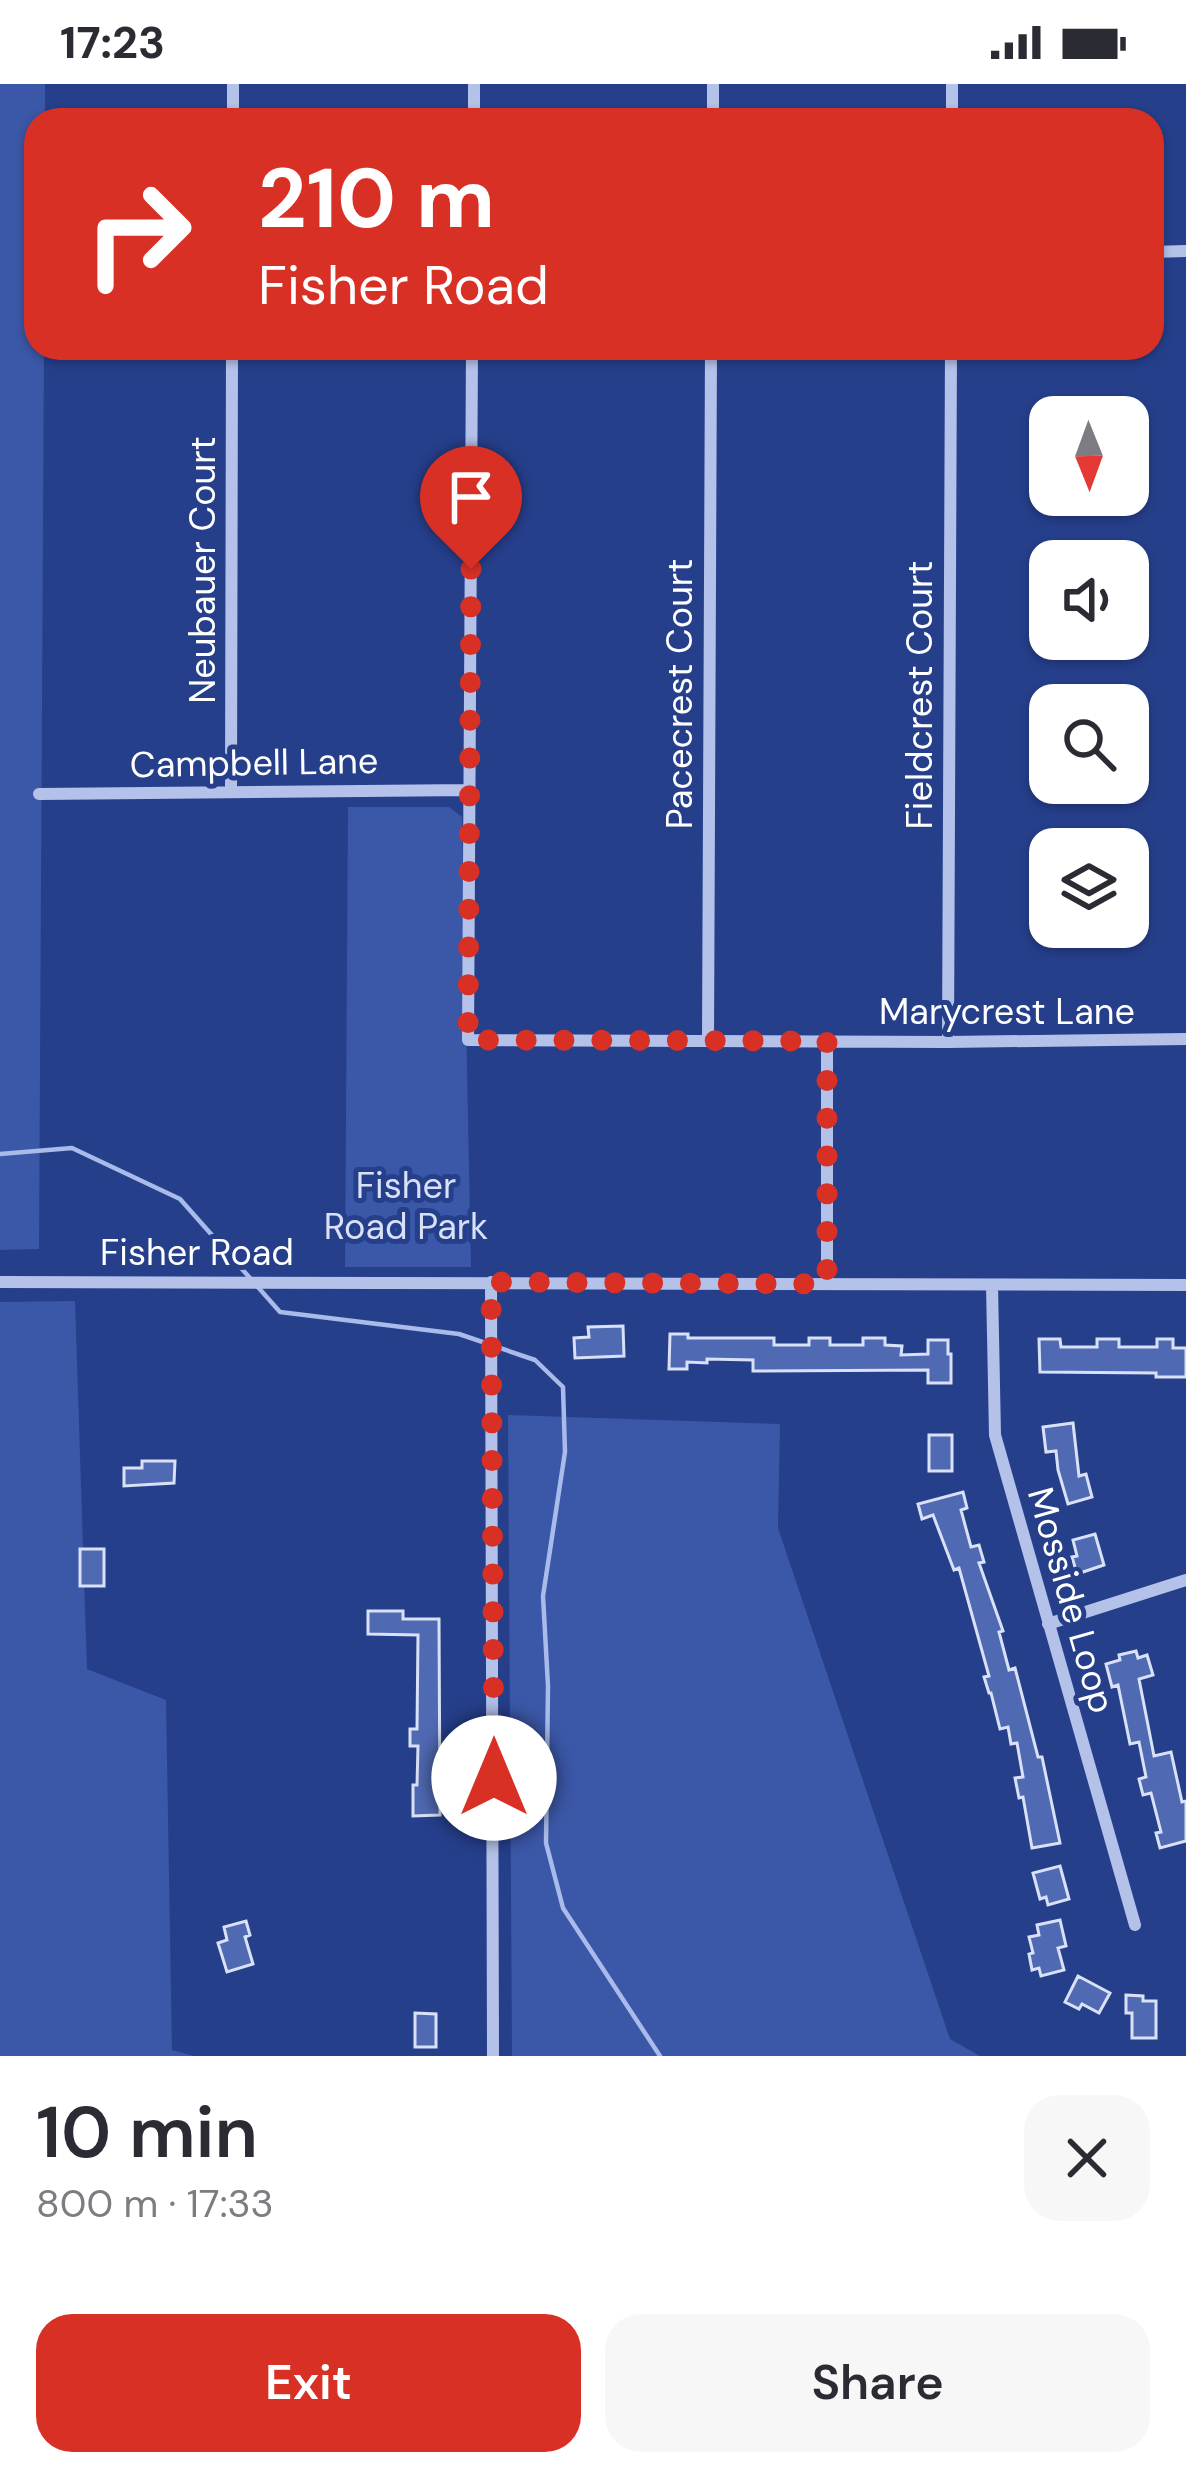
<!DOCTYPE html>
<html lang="en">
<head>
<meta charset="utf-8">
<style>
	body { margin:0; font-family:"DM Sans",sans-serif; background:#f7f7f7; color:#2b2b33; height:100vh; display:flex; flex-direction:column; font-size:45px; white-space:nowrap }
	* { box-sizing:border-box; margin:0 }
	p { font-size:39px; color:#7c7c81 }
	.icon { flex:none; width:66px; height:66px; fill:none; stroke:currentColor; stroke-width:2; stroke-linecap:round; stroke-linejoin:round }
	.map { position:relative; height:1972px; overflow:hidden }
	.details { display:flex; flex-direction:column; background:#fff; flex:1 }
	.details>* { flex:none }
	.top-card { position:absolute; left:24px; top:24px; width:1140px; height:252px; border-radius:36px; box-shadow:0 3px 9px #0004; background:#d93025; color:#fff; overflow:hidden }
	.needle { width:78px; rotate:179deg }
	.buttons { position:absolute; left:1029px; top:312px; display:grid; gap:24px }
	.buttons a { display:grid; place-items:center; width:120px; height:120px; border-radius:24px; background:#fff; box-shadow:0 3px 9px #0004; font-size:60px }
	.pin { position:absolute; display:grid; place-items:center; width:102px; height:102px; color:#fff; margin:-123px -51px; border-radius:50% 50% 50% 0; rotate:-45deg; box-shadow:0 0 12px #0007 }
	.pin .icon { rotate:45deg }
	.me { position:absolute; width:132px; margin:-66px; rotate:0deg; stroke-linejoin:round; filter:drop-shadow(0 0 9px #0008) }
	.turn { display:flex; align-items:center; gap:42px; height:252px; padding:0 36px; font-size:54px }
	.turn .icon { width:156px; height:156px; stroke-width:2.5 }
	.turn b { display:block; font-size:84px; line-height:102px }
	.round { display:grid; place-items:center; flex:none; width:126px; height:126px; border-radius:36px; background:#f7f7f7 }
	.headline { display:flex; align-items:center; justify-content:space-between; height:204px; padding:0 36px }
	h1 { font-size:72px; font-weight:600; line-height:90px }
	.button { display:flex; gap:24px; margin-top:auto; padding:24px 36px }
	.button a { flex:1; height:138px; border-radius:36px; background:#d93025; color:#fff; font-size:48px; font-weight:600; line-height:138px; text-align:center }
	.button a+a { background:#f7f7f7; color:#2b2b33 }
	.status { display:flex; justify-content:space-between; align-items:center; height:84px; padding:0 60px; background:#fff; direction:ltr }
	.status svg { height:33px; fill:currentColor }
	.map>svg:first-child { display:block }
</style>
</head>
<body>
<div class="status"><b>17:23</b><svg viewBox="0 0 49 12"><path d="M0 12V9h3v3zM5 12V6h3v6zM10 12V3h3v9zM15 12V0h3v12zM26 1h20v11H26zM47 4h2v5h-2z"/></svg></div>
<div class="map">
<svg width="1186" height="1972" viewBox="0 0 1186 1972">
	<rect width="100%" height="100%" fill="#263f8b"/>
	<!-- green -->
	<path fill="#3b57a7" d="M0 0H45V36H36V264H44L39 1165 0 1166Z
		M348 723H449L462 733 471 1183H345Z
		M75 1217 87 1585 166 1616 172 1966 194 1972H0V1218Z
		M508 1331 780 1340 778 1444 950 1955 980 1972H512Z"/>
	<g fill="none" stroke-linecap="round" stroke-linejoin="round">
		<!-- stream -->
		<path stroke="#a9bbea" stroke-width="4.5" d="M0 1070 72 1064 180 1115 280 1228 459 1250 535 1276 563 1303 565 1368 543 1512 548 1602 546 1759 563 1824 660 1972"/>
	</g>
	<!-- building -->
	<path fill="#4f69b2" stroke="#d8e1f7" stroke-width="3" d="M623 1242 624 1272 575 1274 574 1254 589 1253 588 1243Z
		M670 1250H688V1254H774V1261H809V1254H830V1261H863V1254H885V1261L902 1262 901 1271 928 1270V1256H948V1270H951V1299H928V1286L753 1287V1276L707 1275V1279L687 1278V1285H669Z
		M1039 1255H1060L1061 1263H1097V1255H1119V1263H1157V1255H1173V1264H1186V1293H1156V1289L1040 1288Z
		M1073 1339 1079 1392 1086 1390 1092 1413 1068 1420 1058 1386 1056 1367 1046 1368 1043 1343Z
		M929 1351H952V1387H929Z
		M142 1377H175L174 1399 124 1402V1384H142Z
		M963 1408 967 1424 961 1426 971 1463 979 1461 984 1478 979 1479 1003 1547 999 1548 1009 1586 1015 1584 1038 1673H1042L1060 1759 1032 1764 1023 1713 1019 1714 1015 1694 1023 1693 1017 1659 1011 1660 1008 1643 1000 1645 991 1609H989L984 1593 989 1592 959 1484 954 1486 933 1431 922 1435 918 1420Z
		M1095 1450 1104 1481 1077 1490 1072 1473 1077 1472 1073 1456Z
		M80 1465H104V1502H80Z
		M368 1527H403V1535H439L440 1731 413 1732V1701H417L418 1662H410V1645H417L418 1551 368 1550Z
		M1136 1567 1138 1574 1147 1571 1153 1591 1139 1595 1154 1672 1171 1668 1182 1718 1186 1717V1757L1160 1764 1156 1749 1161 1748 1151 1709 1143 1711 1139 1695 1146 1693 1139 1658 1130 1660 1118 1601 1112 1603 1106 1580 1120 1576 1119 1571Z
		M1060 1782 1069 1815 1048 1821 1046 1813 1040 1815 1033 1789Z
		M1060 1836 1066 1862 1058 1864 1064 1886 1041 1892 1039 1884 1032 1886 1029 1870 1033 1869 1029 1853 1039 1851 1037 1841Z
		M246 1837 250 1851 245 1853 253 1880 227 1888 218 1859 227 1856 224 1843Z
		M1078 1892 1110 1909 1099 1929 1082 1920 1079 1925 1065 1918Z
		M1126 1911 1143 1912V1917H1156V1954H1132V1929H1126Z
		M415 1929 436 1930V1963H415Z"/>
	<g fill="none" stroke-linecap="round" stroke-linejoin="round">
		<!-- street -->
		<path stroke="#b4c2ea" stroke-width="12" d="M233 36V0
			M474 36V0
			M713 36V0
			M952 36V0
			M1152 168 1186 167
			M472 264 468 956 948 958 1186 955
			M231 708 232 264
			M39 710 470 706
			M708 957 711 264
			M948 958 951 264
			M0 1198 1186 1201
			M491 1198 493 1972
			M827 1200V957
			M992 1201 995 1351 1135 1841
			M1048 1540 1186 1496"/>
	</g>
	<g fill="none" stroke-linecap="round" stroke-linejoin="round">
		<!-- route -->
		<path stroke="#d93025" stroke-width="21" stroke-dasharray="0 37.8" d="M471 485 468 956 827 957V1200L491 1198 494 1694"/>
	</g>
	<g text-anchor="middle" stroke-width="10" stroke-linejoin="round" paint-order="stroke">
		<!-- street labels -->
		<g font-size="36" fill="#fff" stroke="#263f8b">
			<text transform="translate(202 486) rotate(-90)" y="13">Neubauer Court</text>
			<text transform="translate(679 610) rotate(-90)" y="13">Pacecrest Court</text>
			<text transform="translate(919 611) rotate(-90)" y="13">Fieldcrest Court</text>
			<text transform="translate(254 678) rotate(-1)" y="13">Campbell Lane</text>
			<text x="1007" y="940">Marycrest Lane</text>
			<text x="197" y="1181">Fisher Road</text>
			<text transform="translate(1072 1516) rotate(74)" y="13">Mosside Loop</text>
		</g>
		<!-- park labels -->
		<g font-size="36" fill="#d8e1f7" stroke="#263f8b">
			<text x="406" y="1114">Fisher<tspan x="406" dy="41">Road Park</tspan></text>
		</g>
	</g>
</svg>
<div class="buttons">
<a><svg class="needle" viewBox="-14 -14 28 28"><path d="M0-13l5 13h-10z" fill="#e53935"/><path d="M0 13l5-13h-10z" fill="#7c7c81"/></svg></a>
<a><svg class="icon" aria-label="sound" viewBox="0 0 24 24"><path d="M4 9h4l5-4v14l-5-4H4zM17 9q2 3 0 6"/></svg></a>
<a><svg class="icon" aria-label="search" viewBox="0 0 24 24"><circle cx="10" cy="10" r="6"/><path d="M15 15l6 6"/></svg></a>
<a><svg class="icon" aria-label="layers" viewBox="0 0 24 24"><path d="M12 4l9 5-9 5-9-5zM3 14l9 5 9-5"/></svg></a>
</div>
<div class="pin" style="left:471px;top:485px;background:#d93025"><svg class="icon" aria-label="arrive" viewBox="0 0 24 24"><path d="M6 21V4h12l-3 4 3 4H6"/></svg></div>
<svg class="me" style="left:494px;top:1694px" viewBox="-20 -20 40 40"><circle r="19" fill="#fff"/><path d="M0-13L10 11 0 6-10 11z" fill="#d93025"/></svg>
<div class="top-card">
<div class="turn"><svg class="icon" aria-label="right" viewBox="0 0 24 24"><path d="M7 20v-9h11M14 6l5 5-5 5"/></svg><div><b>210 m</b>Fisher Road</div></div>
</div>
</div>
<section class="details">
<div class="headline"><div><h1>10 min</h1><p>800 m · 17:33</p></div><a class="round"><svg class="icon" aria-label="close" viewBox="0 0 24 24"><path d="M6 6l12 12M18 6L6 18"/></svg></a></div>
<div class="button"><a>Exit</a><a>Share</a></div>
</section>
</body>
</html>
